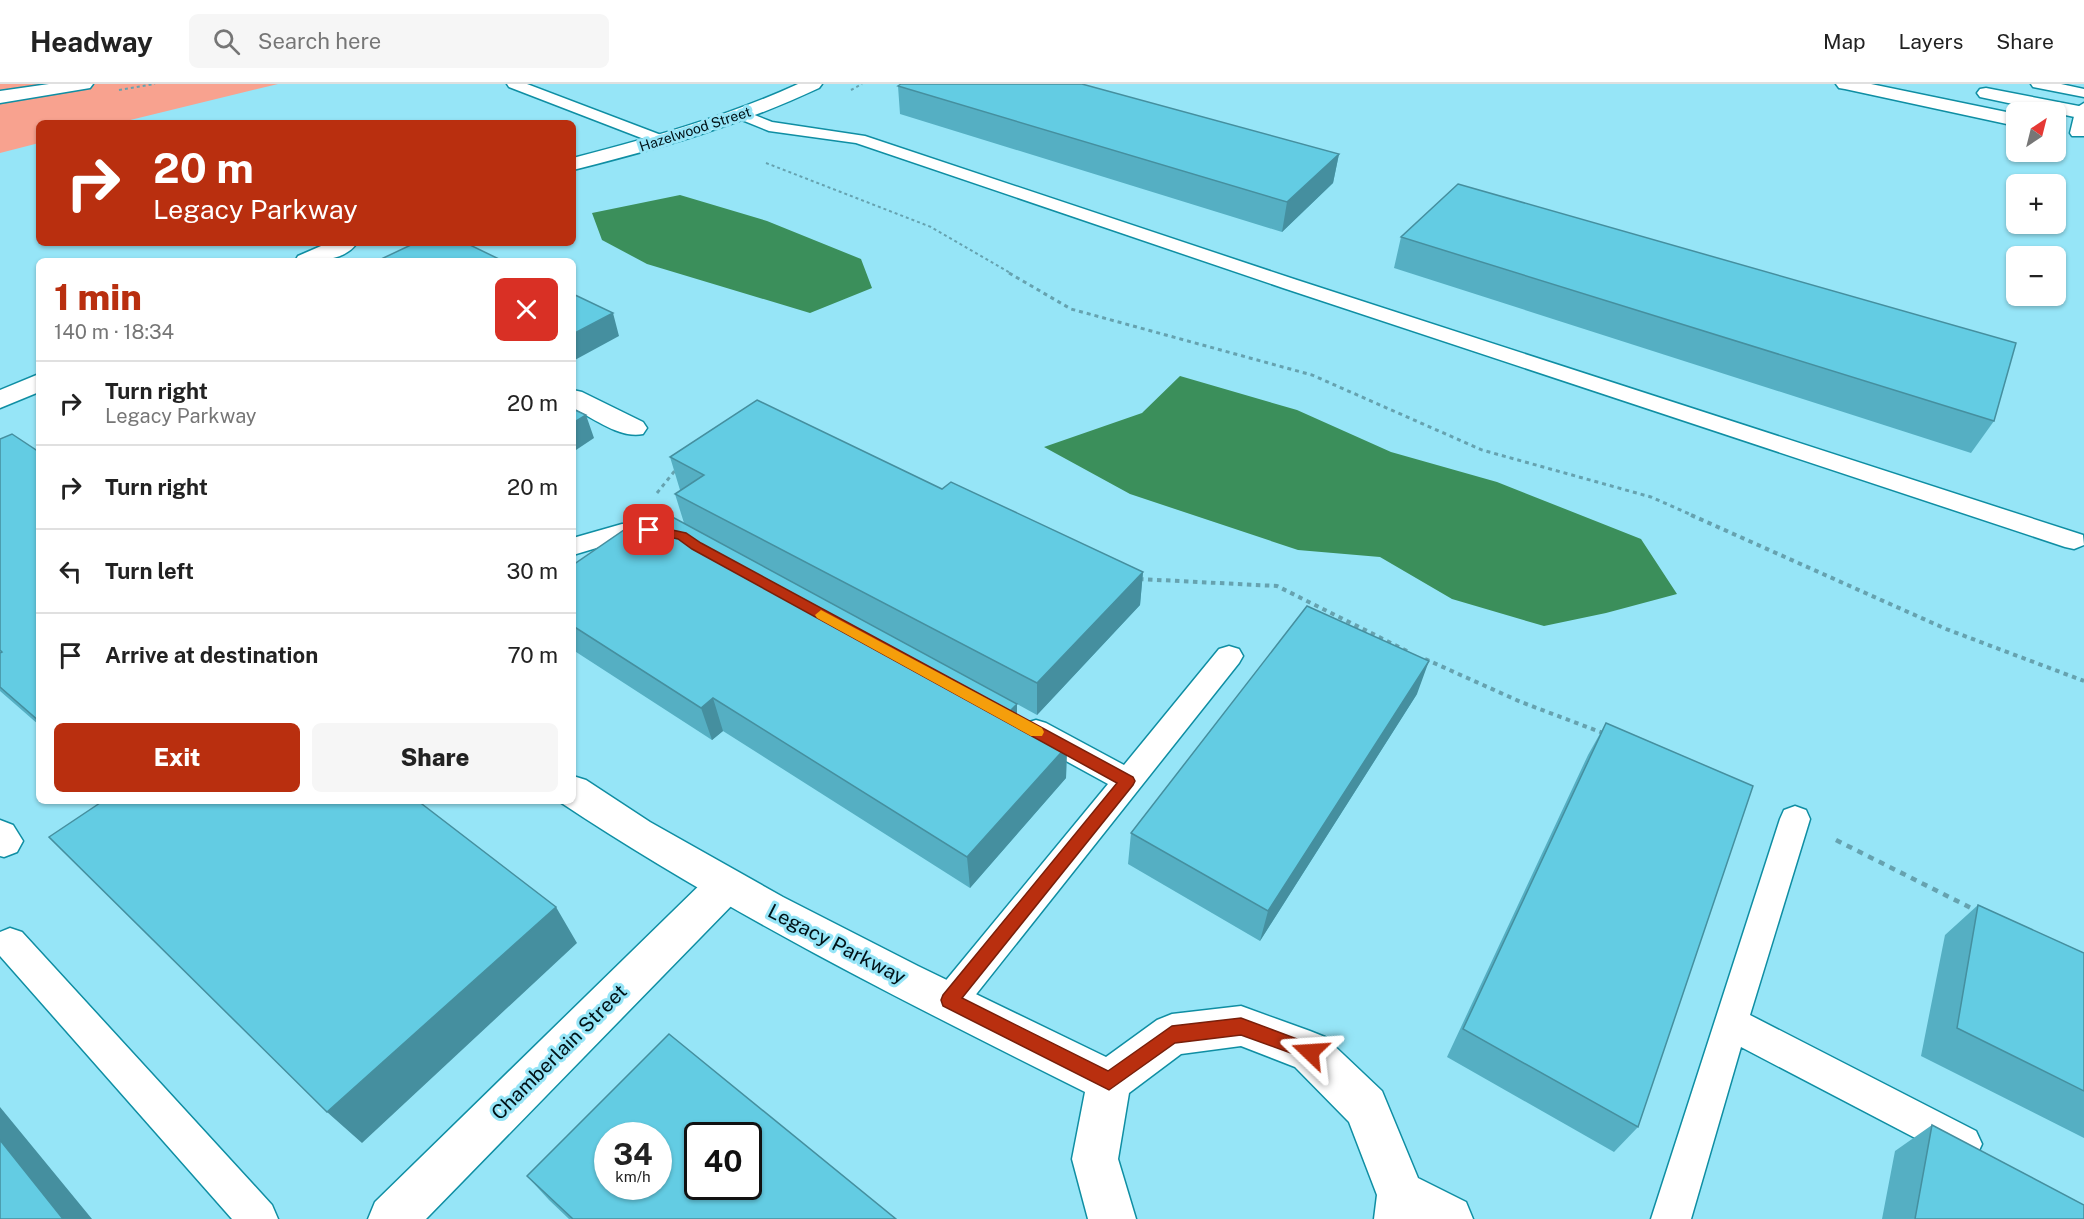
<!DOCTYPE html>
<html lang="en">
<head>
<meta charset="utf-8">
<style>
	body { margin:0; font-family:"Public Sans",sans-serif; background:#f6f6f6; color:#222; height:100vh; display:flex; flex-direction:column; font-size:22px; white-space:nowrap }
	* { box-sizing:border-box; margin:0 }
	p { font-size:20px; color:#767676 }
	.icon { flex:none; width:33px; height:33px; fill:none; stroke:currentColor; stroke-width:2; stroke-linecap:round; stroke-linejoin:round }
	.map { position:relative; flex:1; overflow:hidden }
	.details { position:absolute; left:36px; top:174px; width:540px; height:546px; display:flex; flex-direction:column; background:#fff; border-radius:9px; box-shadow:0 2px 4px #0004 }
	.details>* { flex:none }
	.banner { position:absolute; left:36px; top:36px; width:540px; height:126px; border-radius:9px; box-shadow:0 2px 4px #0004; background:#b92f0f; color:#fff; overflow:hidden }
	.needle { width:39px; rotate:35deg }
	.tools { position:absolute; left:2006px; top:18px; display:grid; gap:12px }
	.tools a { display:grid; place-items:center; width:60px; height:60px; border-radius:9px; background:#fff; box-shadow:0 2px 4px #0004; font-size:30px }
	.speed { position:absolute; left:594px; top:1038px; display:flex; gap:12px; font-size:30px; font-weight:700; text-align:center }
	.speed>* { display:grid; place-content:center; width:78px; height:78px; border-radius:50%; background:#fff; box-shadow:0 2px 4px #0004; line-height:1 }
	.speed small { font-size:15px; font-weight:400 }
	.speed .limit { border:3px solid #111; border-radius:9px; background:#fff; color:#111 }
	.pin { position:absolute; display:grid; place-items:center; width:51px; height:51px; color:#fff; margin:-26px; border-radius:12px; box-shadow:0 3px 9px #0006 }
	.me { position:absolute; width:66px; margin:-33px; rotate:290deg; stroke-linejoin:round; filter:drop-shadow(0 0 4px #0008) }
	.turn { display:flex; align-items:center; gap:21px; height:126px; padding:0 18px; font-size:27px }
	.turn .icon { width:78px; height:78px; stroke-width:2.5 }
	.turn b { display:block; font-size:42px; line-height:51px }
	.round { display:grid; place-items:center; flex:none; width:63px; height:63px; border-radius:9px; background:#f6f6f6 }
	.head { display:flex; align-items:center; justify-content:space-between; height:102px; padding:0 18px }
	h1 { font-size:36px; font-weight:800; line-height:45px; color:#b92f0f }
	.cta { display:flex; gap:12px; margin-top:auto; padding:12px 18px }
	.cta a { flex:1; height:69px; border-radius:9px; background:#b92f0f; color:#fff; font-size:24px; font-weight:800; line-height:69px; text-align:center }
	.cta a+a { background:#f6f6f6; color:#222 }
	ul { padding:0; list-style:none }
	li { display:flex; align-items:center; gap:18px; height:84px; padding:0 18px; border-top:2px solid #e0e0e0 }
	li div { flex:1 }
	li b { display:block; font-size:22px }
	li em { font-style:normal }
	header { display:flex; align-items:center; gap:36px; box-sizing:border-box; height:84px; padding:0 30px; background:#fff; border-bottom:2px solid #e0e0e0 }
	header strong { font-size:28px }
	nav { display:flex; gap:33px; margin-inline-start:auto; font-size:21px }
	.search { width:420px; height:54px; background:#f6f6f6; display:flex; align-items:center; gap:15px; box-sizing:border-box; padding:0 21px; border-radius:9px; color:#767676; font-size:22px }
	.map>svg:first-child { display:block }
</style>
</head>
<body>
<header>
<strong>Headway</strong>
<div class="search"><svg class="icon" aria-label="search" viewBox="0 0 24 24"><circle cx="10" cy="10" r="6"/><path d="M15 15l6 6"/></svg>Search here</div>
<nav><a>Map</a><a>Layers</a><a>Share</a></nav>
</header>
<div class="map">
<svg width="2084" height="1135" viewBox="0 0 2084 1135">
	<rect width="100%" height="100%" fill="#96e5f7"/>
	<!-- green -->
	<path fill="#f8a28f" d="M0 0H278L118 39H39V59L0 69Z"/>
	<!-- water -->
	<path fill="#3b8f5b" d="M680 111 767 137 861 175 872 204 810 229 647 180 602 156 592 129Z
		M1180 292 1297 326 1391 368 1497 398 1641 455 1677 510 1606 529 1544 542 1452 515 1380 473 1298 466 1130 410 1044 363 1142 329Z"/>
	<g fill="none" stroke-linecap="round" stroke-linejoin="round">
		<defs>
			<path id="lane" d="M507 0H527L669 54 671 57 669 60H657L509 3Z
				M2031 0H2061L2084 5V13L2033 3Z
				M2084 19V52H2072L2070 49 2076 24Z
				M742 26 772 38 865 52 1297 196 2083 451 2084 461 2074 465 2065 463 1283 204 856 59 769 47 737 34 734 31Z
				M656 438 665 440 668 446 665 452 623 456 573 471V454L622 440Z
				M1229 562 1239 565 1243 572 1239 579 962 928 950 933 938 928 933 917 938 906 1108 700 1026 655 1022 647 1026 639 1036 636 1046 639 1124 681 1219 565Z
				M1795 722 1806 726 1810 735 1750 931 1976 1047 1982 1060 1976 1073 1963 1079 1741 963 1691 1135H1651L1780 735 1784 726Z
				M10 844 22 848 272 1121 278 1135H232L0 872V848Z"/>
			<path id="street" d="M573 306 582 308 643 338 647 344 643 350C620 355 593 334 573 324Z
				M0 736 13 741 23 757 17 768 4 773 0 772Z
				M725 785 739 790 745 802 739 814 426 1135H368L375 1118 711 790Z"/>
			<path id="secondary" d="M49 0H93L90 4 0 19V7Z
				M798 0H822L819 4C740 41 658 65 573 86V74C650 54 726 33 798 0Z
				M1836 0H1871L2016 30V42L1845 5 1839 4Z
				M1986 4 2084 23V35L1980 13 1977 9 1980 5Z
				M328 159H357C344 178 315 177 295 177L298 172Z
				M39 290V308L0 324V306Z
				M573 692 586 696 650 738 783 813 918 882 1106 973 1157 936 1172 930 1241 922 1310 947 1325 953 1382 1007 1418 1094 1466 1118 1473 1135H1374L1377 1111 1349 1038 1295 983 1241 962 1181 970 1129 1009 1118 1075 1136 1135H1088L1072 1075 1085 1008C905 918 727 829 560 718L573 717Z"/>
		</defs>
		<!-- lane casing -->
		<use href="#lane" stroke="#0f8ea3" stroke-width="3"/>
		<!-- street casing -->
		<use href="#street" stroke="#0f8ea3" stroke-width="3"/>
		<!-- secondary casing -->
		<use href="#secondary" stroke="#0f8ea3" stroke-width="3"/>
		<!-- path-far3 -->
		<path stroke="#66a2af" stroke-width="2" stroke-dasharray="3 3" stroke-linecap="butt" d="M119 6 155 0
			M851 6 862 0
			M766 79 931 143 1012 190"/>
		<!-- path-far2 -->
		<path stroke="#66a2af" stroke-width="3" stroke-dasharray="4 4" stroke-linecap="butt" d="M1009 189 1071 225 1312 291 1482 366 1651 413 1694 432
			M657 409 677 384"/>
		<!-- path-far1 -->
		<path stroke="#66a2af" stroke-width="4" stroke-dasharray="4.5 4.5" stroke-linecap="butt" d="M1691 431 1946 545 2084 597
			M1139 495 1277 502 1407 567
			M1425 575 1521 618 1603 649"/>
		<!-- path -->
		<path stroke="#66a2af" stroke-width="4.5" stroke-dasharray="6 6" stroke-linecap="butt" d="M1836 756 1977 827"/>
		<!-- lane -->
		<use href="#lane" fill="#fff" fill-rule="evenodd"/>
		<!-- street -->
		<use href="#street" fill="#fff" fill-rule="evenodd"/>
		<!-- secondary -->
		<use href="#secondary" fill="#fff" fill-rule="evenodd"/>
	</g>
	<!-- wall -->
	<path fill="#55afc3" d="M898 2 1339 70 1333 99 1282 148 900 30Z
		M1401 153 1994 337 1971 369 1394 184Z
		M0 355 39 368V641L0 607Z
		M670 373 942 405 1143 488 1140 521 1037 631 1017 620V634L1067 662 1066 694 970 804 723 647 712 656 573 566V481L684 439 675 410 681 407 680 406Z
		M1417 610 1260 857 1128 780 1131 749Z
		M1606 639 1638 1043 1614 1068 1447 973 1588 671Z
		M1978 821 2084 869V1054L1921 972 1945 851Z
		M1932 1041 2084 1135H1882L1895 1067Z
		M527 1092 896 1135H569L549 1116Z"/>
	<!-- shaded-wall -->
	<path fill="#458f9f" d="M1339 70 1333 99 1282 148 1287 118Z
		M613 229 619 252 573 277V250Z
		M586 331 594 354 573 368V339Z
		M1143 488 1140 521 1037 631V599Z
		M1429 577 1417 610 1260 857 1268 827Z
		M713 614 723 647 712 656 701 624Z
		M1017 620V652L1008 629Z
		M1067 662 1066 694 970 804 967 773Z
		M556 823 577 859 362 1059 327 1028Z
		M0 1023 92 1135H63L0 1056Z"/>
	<!-- building -->
	<path fill="#63cce3" stroke="#458f9f" stroke-width="1.5" fill-rule="evenodd" d="M901 0H1082L1339 70 1287 118 898 2Z
		M1458 100 2016 259 1994 337 1401 153Z
		M415 159H466L503 177H377Z
		M573 210 613 229 573 250Z
		M757 316 942 405 951 398 1143 488 1037 599 675 410 704 391 670 373Z
		M573 325 586 331 573 339Z
		M12 350 39 368V637L0 603V569L2 568 0 566V355Z
		M653 426 665 429 1017 620 1008 629 1067 662 967 773 713 614 701 624 573 542V481Z
		M1307 522 1429 577 1268 827 1131 749Z
		M1606 639 1753 702 1638 1043 1463 945Z
		M103 717H418L556 823 327 1028 49 753Z
		M1978 821 2084 869V1007L1957 944Z
		M669 950 896 1135H573L527 1092ZM608 1052H658V1102H608ZM698 1052H748V1102H698Z
		M1932 1041 2084 1121V1135H1915Z
		M0 1056 63 1135H0Z"/>
	<!-- route -->
	<path fill="#b92f0f" stroke="#781f0a" stroke-width="1.5" d="M649 441 686 449 701 459 1133 693 1135 697 1133 701 962 914 1108 987 1172 942 1241 934 1316 962 1319 968 1316 974 1310 976 1241 951 1175 959 1109 1006 943 922 941 916 943 911 1117 699 692 465 678 455 645 448 643 446Z"/>
	<!-- slow -->
	<path fill="#f59e0b" d="M821 526 1042 644 1044 648 1042 652H1031L817 534 815 531Z"/>
	<g text-anchor="middle" stroke-width="6" stroke-linejoin="round" paint-order="stroke">
		<!-- far-street labels -->
		<g font-size="14" fill="#001217" stroke="#96e5f7">
			<text transform="translate(695 45) rotate(-18)" y="5">Hazelwood Street</text>
		</g>
		<!-- near-street labels -->
		<g font-size="20" fill="#001217" stroke="#96e5f7">
			<text transform="translate(837 860) rotate(27)" y="7">Legacy Parkway</text>
			<text transform="translate(559 968) rotate(-45)" y="7">Chamberlain Street</text>
		</g>
	</g>
</svg>
<div class="tools">
<a><svg class="needle" viewBox="-14 -14 28 28"><path d="M0-13l5 13h-10z" fill="#e53935"/><path d="M0 13l5-13h-10z" fill="#767676"/></svg></a>
<a>+</a>
<a>−</a>
</div>
<div class="speed"><div>34<small>km/h</small></div><div class="limit">40</div></div>
<div class="pin" style="left:649px;top:446px;background:#d93025"><svg class="icon" aria-label="arrive" viewBox="0 0 24 24"><path d="M6 21V4h12l-3 4 3 4H6"/></svg></div>
<svg class="me" style="left:1310px;top:968px" viewBox="-20 -20 40 40"><path d="M0-17L14 15 0 8-14 15z" fill="#b92f0f" stroke="#fff" stroke-width="4"/></svg>
<div class="banner">
<div class="turn"><svg class="icon" aria-label="right" viewBox="0 0 24 24"><path d="M7 20v-9h11M14 6l5 5-5 5"/></svg><div><b>20 m</b>Legacy Parkway</div></div>
</div>
<section class="details">
<div class="head"><div><h1>1 min</h1><p>140 m · 18:34</p></div><a class="round" style="background:#d93025;color:#fff"><svg class="icon" aria-label="close" viewBox="0 0 24 24"><path d="M6 6l12 12M18 6L6 18"/></svg></a></div>
<ul>
<li><svg class="icon" aria-label="right" viewBox="0 0 24 24"><path d="M7 20v-9h11M14 6l5 5-5 5"/></svg><div><b>Turn right</b><p>Legacy Parkway</p></div><em>20 m</em></li>
<li><svg class="icon" aria-label="right" viewBox="0 0 24 24"><path d="M7 20v-9h11M14 6l5 5-5 5"/></svg><div><b>Turn right</b></div><em>20 m</em></li>
<li><svg class="icon" aria-label="left" viewBox="0 0 24 24"><path d="M17 20v-9H6M10 6l-5 5 5 5"/></svg><div><b>Turn left</b></div><em>30 m</em></li>
<li><svg class="icon" aria-label="arrive" viewBox="0 0 24 24"><path d="M6 21V4h12l-3 4 3 4H6"/></svg><div><b>Arrive at destination</b></div><em>70 m</em></li>
</ul>
<div class="cta"><a>Exit</a><a>Share</a></div>
</section>
</div>
</body>
</html>
